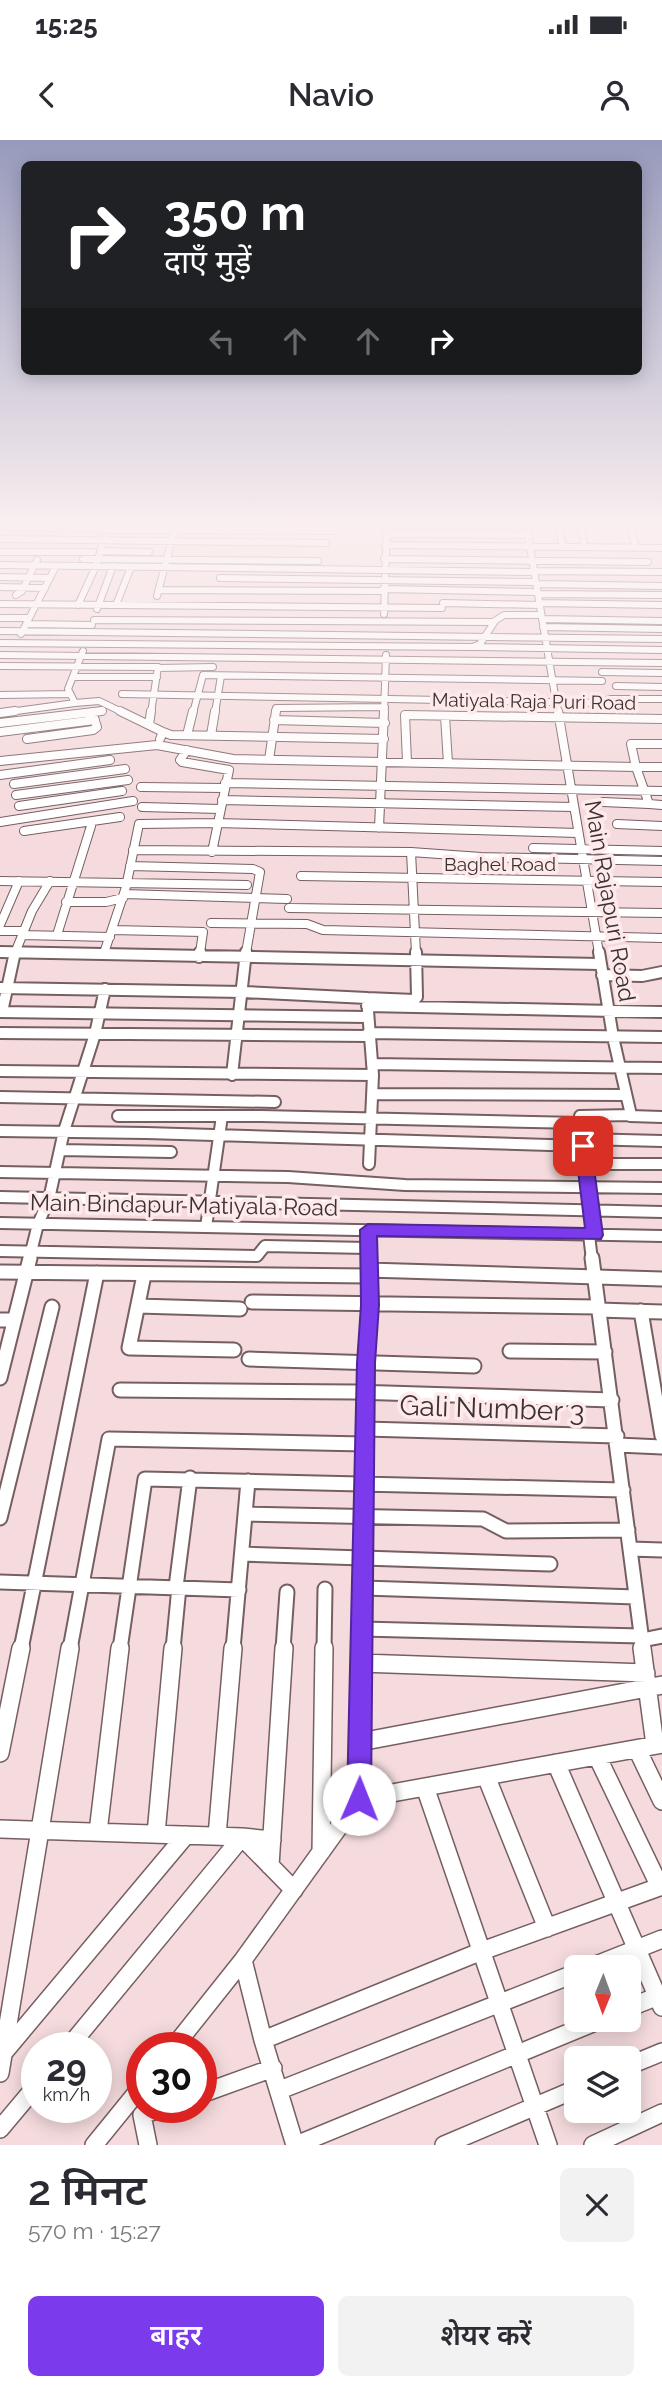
<!DOCTYPE html>
<html lang="hi">
<head>
<meta charset="utf-8">
<style>
	body { margin:0; font-family:Raleway,"Noto Sans Devanagari",sans-serif; background:#f2f2f3; color:#2b2b33; height:100vh; display:flex; flex-direction:column; font-size:26px; white-space:nowrap }
	* { box-sizing:border-box; margin:0 }
	p { font-size:23px; color:#7c7c81 }
	.icon { flex:none; width:38px; height:38px; fill:none; stroke:currentColor; stroke-width:2; stroke-linecap:round; stroke-linejoin:round }
	.map { position:relative; height:2005px; overflow:hidden }
	.drawer { display:flex; flex-direction:column; background:#fff; flex:1 }
	.drawer>* { flex:none }
	.guide { position:absolute; left:21px; top:21px; width:621px; height:214px; border-radius:10px; box-shadow:0 4px 18px #0003; background:#202124; color:#fff; overflow:hidden }
	.needle { width:46px; rotate:181deg }
	.controls { position:absolute; left:564px; top:1815px; display:grid; gap:14px }
	.controls a { display:grid; place-items:center; width:77px; height:77px; border-radius:10px; background:#fff; box-shadow:0 4px 18px #0003; font-size:35px }
	.speed { position:absolute; left:21px; top:1892px; display:flex; gap:14px; font-size:35px; font-weight:700; text-align:center }
	.speed>* { display:grid; place-content:center; width:91px; height:91px; border-radius:50%; background:#fff; box-shadow:0 4px 18px #0003; line-height:1 }
	.speed small { font-size:18px; font-weight:400 }
	.speed .limit { border:10px solid #d22; background:#fff; color:#111 }
	.pin { position:absolute; display:grid; place-items:center; width:60px; height:60px; color:#fff; margin:-30px; border-radius:14px; box-shadow:0 4px 10px #0006 }
	.me { position:absolute; width:77px; margin:-38px; rotate:1deg; stroke-linejoin:round; filter:drop-shadow(0 0 5px #0008) }
	.turn { display:flex; align-items:center; gap:24px; height:147px; padding:0 28px; font-size:32px }
	.turn .icon { width:91px; height:91px; stroke-width:2.5 }
	.turn b { display:block; font-size:49px; line-height:60px }
	.lanes { display:flex; align-items:center; height:66px; padding:0 28px; background:#0003; justify-content:center; gap:35px; direction:ltr }
	.lanes .off { opacity:.35 }
	.round { display:grid; place-items:center; flex:none; width:74px; height:74px; border-radius:10px; background:#f2f2f3 }
	.overview { display:flex; align-items:center; justify-content:space-between; height:119px; padding:0 28px }
	h1 { font-size:42px; font-weight:600; line-height:52px }
	.cta { display:flex; gap:14px; margin-top:auto; padding:14px 28px }
	.cta a { flex:1; height:80px; border-radius:10px; background:#7c3aed; color:#fff; font-size:28px; font-weight:600; line-height:80px; text-align:center }
	.cta a+a { background:#f2f2f3; color:#2b2b33 }
	.status { display:flex; justify-content:space-between; align-items:center; height:49px; padding:0 35px; background:#fff; direction:ltr }
	.status svg { height:19px; fill:currentColor }
	header { display:flex; justify-content:space-between; align-items:center; height:91px; padding:0 28px; background:#fff; font-size:32px; font-weight:600 }
	.map>svg:first-child { display:block }
</style>
</head>
<body>
<div class="status"><b>15:25</b><svg viewBox="0 0 49 12"><path d="M0 12V9h3v3zM5 12V6h3v6zM10 12V3h3v9zM15 12V0h3v12zM26 1h20v11H26zM47 4h2v5h-2z"/></svg></div>
<header><svg class="icon" aria-label="back" viewBox="0 0 24 24"><path d="M15 5l-7 7 7 7"/></svg>Navio<svg class="icon" aria-label="person" viewBox="0 0 24 24"><circle cx="12" cy="8" r="4"/><path d="M4 21q1-7 8-7t8 7"/></svg></header>
<div class="map">
<svg width="662" height="2005" viewBox="0 0 662 2005">
	<rect width="100%" height="100%" fill="#f5dbdd"/>
	<g fill="none" stroke-linecap="round" stroke-linejoin="round">
		<defs>
			<path id="minor-far4" d="M491 383H526
				M526 383 558 573
				M558 383 563 407
				M579 383 585 407
				M0 387 107 389
				M335 388V384H386
				M631 389 636 408
				M107 390 334 391
				M386 394 528 395
				M0 399 326 403
				M385 405 662 408
				M100 411 149 412
				M0 412H93
				M83 419 318 421
				M384 419 648 422
				M0 425 534 432
				M534 431 662 432
				M0 437 50 438
				M220 438 536 442
				M537 444 662 446
				M0 447 45 448
				M383 449 537 452
				M159 450 383 451
				M538 454 662 455
				M16 455 22 451 37 420
				M157 456 173 395
				M443 463 540 465
				M539 463 662 465
				M0 464 442 468
				M78 465 96 426 105 396
				M116 465 131 427
				M97 469 113 426
				M384 474 387 383
				M0 478H29
				M542 479 662 481
				M94 480 493 482 504 475H541
				M26 484 92 485
				M543 487 662 489
				M0 491 662 499
				M21 494 56 426
				M0 503 473 507 480 504 495 481
				M476 507 662 510
				M0 515 662 523
				M0 526 158 527 151 573
				M158 528 213 527
				M602 532 662 533
				M73 537H157
				M616 546 662 547
				M122 554 597 563 610 559H662
				M0 555 70 554
				M75 563 99 561 124 573
				M2 573 75 563 68 549 83 511
				M87 573 102 571
				M193 573 203 535 602 541
				M215 573 221 536
				M275 573 276 568 385 567
				M384 573 386 515"/>
			<path id="minor-far3" d="M120 571 163 592 160 599
				M558 571 599 813
				M0 573 15 571
				M445 576 448 623
				M274 580 385 583
				M0 583 102 571
				M149 585 151 571
				M0 592 95 580
				M163 592 171 595 384 599
				M187 595 193 571
				M211 595 215 571
				M27 599 93 590 97 587 93 575
				M662 604H631L636 627H662
				M187 610 180 620 182 622 229 630 212 712
				M269 620 276 571
				M0 621 157 605 233 619 636 627 649 664 662 665
				M407 622 405 575 662 579
				M0 635 110 620
				M225 643 662 651
				M14 644 125 629
				M141 647 224 648
				M16 655 128 640
				M222 660 574 667
				M603 662 649 664
				M19 666 122 651
				M142 667 220 669
				M0 682 133 661
				M617 684 662 686
				M379 688 384 571
				M24 691 120 677
				M533 708 662 711
				M133 710 411 712 481 717 662 721
				M411 712 416 813
				M130 726 253 729 260 732 246 813
				M301 736 662 742
				M0 741 247 745
				M124 754 287 759
				M66 762H106L123 758
				M289 768 662 773
				M211 783 307 784 323 790 662 798
				M0 785 19 741
				M112 790 203 792 200 813
				M0 791H24
				M22 795 110 797
				M57 795 91 686
				M0 812 66 813
				M15 813 32 771 50 741
				M104 813 126 747 139 684 216 683 578 693"/>
			<path id="minor-far2" d="M0 812 600 824
				M199 817 200 812
				M602 835 642 836 662 832
				M0 848 243 852 367 858
				M367 866 662 872
				M0 872 367 877
				M2 872 15 812
				M0 893 368 896
				M368 893 662 897
				M372 924 662 928
				M0 931 373 935
				M232 935 246 812
				M373 954 626 955
				M0 957 275 962
				M118 976H261L580 983
				M630 976 662 977
				M0 991 146 993 583 1006
				M582 999 662 1001
				M60 1010 171 1012
				M369 1024 373 935 367 858 414 860 417 857 416 812
				M585 1024H662
				M0 1032 288 1037 405 1045 662 1048
				M0 1057 662 1072
				M0 1083 662 1096
				M206 1087 222 976
				M368 1090 369 1120
				M589 1095 592 1120
				M595 1095 580 976 631 975 613 897 599 812
				M0 1111 257 1116 265 1106 368 1108
				M29 1120 38 1084 49 1059 64 991 95 894 105 849"/>
			<path id="minor-far1" d="M592 1118 643 1509
				M368 1130 662 1139
				M0 1132 369 1136
				M144 1135 129 1208 234 1210
				M252 1162 598 1167
				M138 1166 240 1169
				M599 1170 662 1172
				M641 1171 662 1296
				M0 1180H14
				M510 1211 605 1212
				M249 1219 474 1226
				M0 1238 30 1118
				M120 1250 354 1252 612 1260
				M365 1289 617 1296
				M618 1305 662 1307
				M245 1374 483 1379 506 1391 628 1390
				M0 1378 52 1167
				M630 1409 662 1410
				M242 1414 550 1424
				M0 1442 239 1450
				M176 1447 190 1338
				M363 1448 636 1457
				M362 1489 641 1496
				M642 1500 662 1496
				M21 1509 97 1133
				M70 1509 109 1299 365 1304
				M120 1509 145 1339 623 1350
				M173 1509 179 1447
				M233 1509 248 1341
				M283 1509 287 1452
				M324 1509 325 1449
				M361 1509 366 1223 370 1165 369 1118"/>
			<path id="minor" d="M642 1508 655 1605
				M361 1523 646 1533
				M360 1602 662 1545
				M637 1609 662 1661
				M0 1613 21 1508
				M597 1616 660 1747
				M556 1623 662 1867
				M486 1636 547 1788
				M425 1647 548 2005
				M359 1659 361 1508
				M0 1689 242 1697 294 1750
				M98 1692 120 1508
				M156 1694 173 1508
				M217 1696 233 1508
				M321 1712 324 1508
				M270 1726 284 1508
				M243 1820 263 1900 295 2005
				M591 1827 662 1799
				M628 1868 661 1855
				M263 1900 482 1811 662 1746
				M68 1908 242 1697 272 1700
				M173 1908 243 1820 359 1659 662 1604
				M5 1911 186 1695
				M628 1926 662 1912
				M0 1933 70 1508
				M280 1950 576 1833
				M201 1954 273 1928
				M0 1989 37 1945
				M94 2005 142 1946
				M148 2005 142 1975 165 1967
				M296 2005 600 1880
				M444 2005 576 1949
				M593 2005 662 1973"/>
		</defs>
		<!-- minor-far4 casing -->
		<use href="#minor-far4" stroke="#765f61" stroke-width="8"/>
		<!-- minor-far3 casing -->
		<use href="#minor-far3" stroke="#765f61" stroke-width="10"/>
		<!-- minor-far2 casing -->
		<use href="#minor-far2" stroke="#765f61" stroke-width="14"/>
		<!-- minor-far1 casing -->
		<use href="#minor-far1" stroke="#765f61" stroke-width="17"/>
		<!-- minor casing -->
		<use href="#minor" stroke="#765f61" stroke-width="20"/>
		<!-- minor-far4 -->
		<use href="#minor-far4" stroke="#fff" stroke-width="6"/>
		<!-- minor-far3 -->
		<use href="#minor-far3" stroke="#fff" stroke-width="8"/>
		<!-- minor-far2 -->
		<use href="#minor-far2" stroke="#fff" stroke-width="10"/>
		<!-- minor-far1 -->
		<use href="#minor-far1" stroke="#fff" stroke-width="13"/>
		<!-- minor -->
		<use href="#minor" stroke="#fff" stroke-width="17"/>
	</g>
	<!-- sky -->
	<linearGradient id="sky" x2="0" y2="1"><stop stop-color="#979abc"/><stop offset="0.58" stop-color="#faeff0"/><stop offset="1" stop-color="#faeff0" stop-opacity="0"/></linearGradient>
	<rect width="662" height="664" fill="url(#sky)"/>
	<!-- route -->
	<path fill="#7c3aed" stroke="#51269a" stroke-width="2" d="M583 1001 591 1006 603 1095 601 1099 377 1096 379 1165 375 1223 371 1659 368 1667 359 1671 351 1667 347 1659 357 1223 361 1165 360 1090 368 1084 585 1088 575 1006Z"/>
	<g text-anchor="middle" stroke-width="7" stroke-linejoin="round" paint-order="stroke">
		<!-- far-street labels -->
		<g font-size="19" fill="#3d3233" stroke="#ffeaeb">
			<text transform="translate(534 561) rotate(1)" y="7">Matiyala Raja Puri Road</text>
			<text x="500" y="731">Baghel Road</text>
		</g>
		<!-- street labels -->
		<g font-size="23" fill="#3d3233" stroke="#ffeaeb">
			<text transform="translate(610 761) rotate(80)" y="8">Main Rajapuri Road</text>
			<text transform="translate(184 1065) rotate(1)" y="8">Main Bindapur Matiyala Road</text>
		</g>
		<!-- near-street labels -->
		<g font-size="28" fill="#3d3233" stroke="#ffeaeb">
			<text transform="translate(492 1268) rotate(2)" y="10">Gali Number 3</text>
		</g>
	</g>
</svg>
<div class="controls">
<a><svg class="needle" viewBox="-14 -14 28 28"><path d="M0-13l5 13h-10z" fill="#e53935"/><path d="M0 13l5-13h-10z" fill="#7c7c81"/></svg></a>
<a><svg class="icon" aria-label="layers" viewBox="0 0 24 24"><path d="M12 4l9 5-9 5-9-5zM3 14l9 5 9-5"/></svg></a>
</div>
<div class="speed"><div>29<small>km/h</small></div><div class="limit">30</div></div>
<div class="pin" style="left:583px;top:1006px;background:#d93025"><svg class="icon" aria-label="arrive" viewBox="0 0 24 24"><path d="M6 21V4h12l-3 4 3 4H6"/></svg></div>
<svg class="me" style="left:359px;top:1659px" viewBox="-20 -20 40 40"><circle r="19" fill="#fff"/><path d="M0-13L10 11 0 6-10 11z" fill="#7c3aed"/></svg>
<div class="guide">
<div class="turn"><svg class="icon" aria-label="right" viewBox="0 0 24 24"><path d="M7 20v-9h11M14 6l5 5-5 5"/></svg><div><b>350 m</b>दाएँ मुड़ें</div></div>
<div class="lanes"><svg class="icon off" aria-label="left" viewBox="0 0 24 24"><path d="M17 20v-9H6M10 6l-5 5 5 5"/></svg><svg class="icon off" aria-label="ahead" viewBox="0 0 24 24"><path d="M12 20V5M6 11l6-6 6 6"/></svg><svg class="icon off" aria-label="ahead" viewBox="0 0 24 24"><path d="M12 20V5M6 11l6-6 6 6"/></svg><svg class="icon" aria-label="right" viewBox="0 0 24 24"><path d="M7 20v-9h11M14 6l5 5-5 5"/></svg></div>
</div>
</div>
<section class="drawer">
<div class="overview"><div><h1>2 मिनट</h1><p>570 m · 15:27</p></div><a class="round"><svg class="icon" aria-label="close" viewBox="0 0 24 24"><path d="M6 6l12 12M18 6L6 18"/></svg></a></div>
<div class="cta"><a>बाहर</a><a>शेयर करें</a></div>
</section>
</body>
</html>
